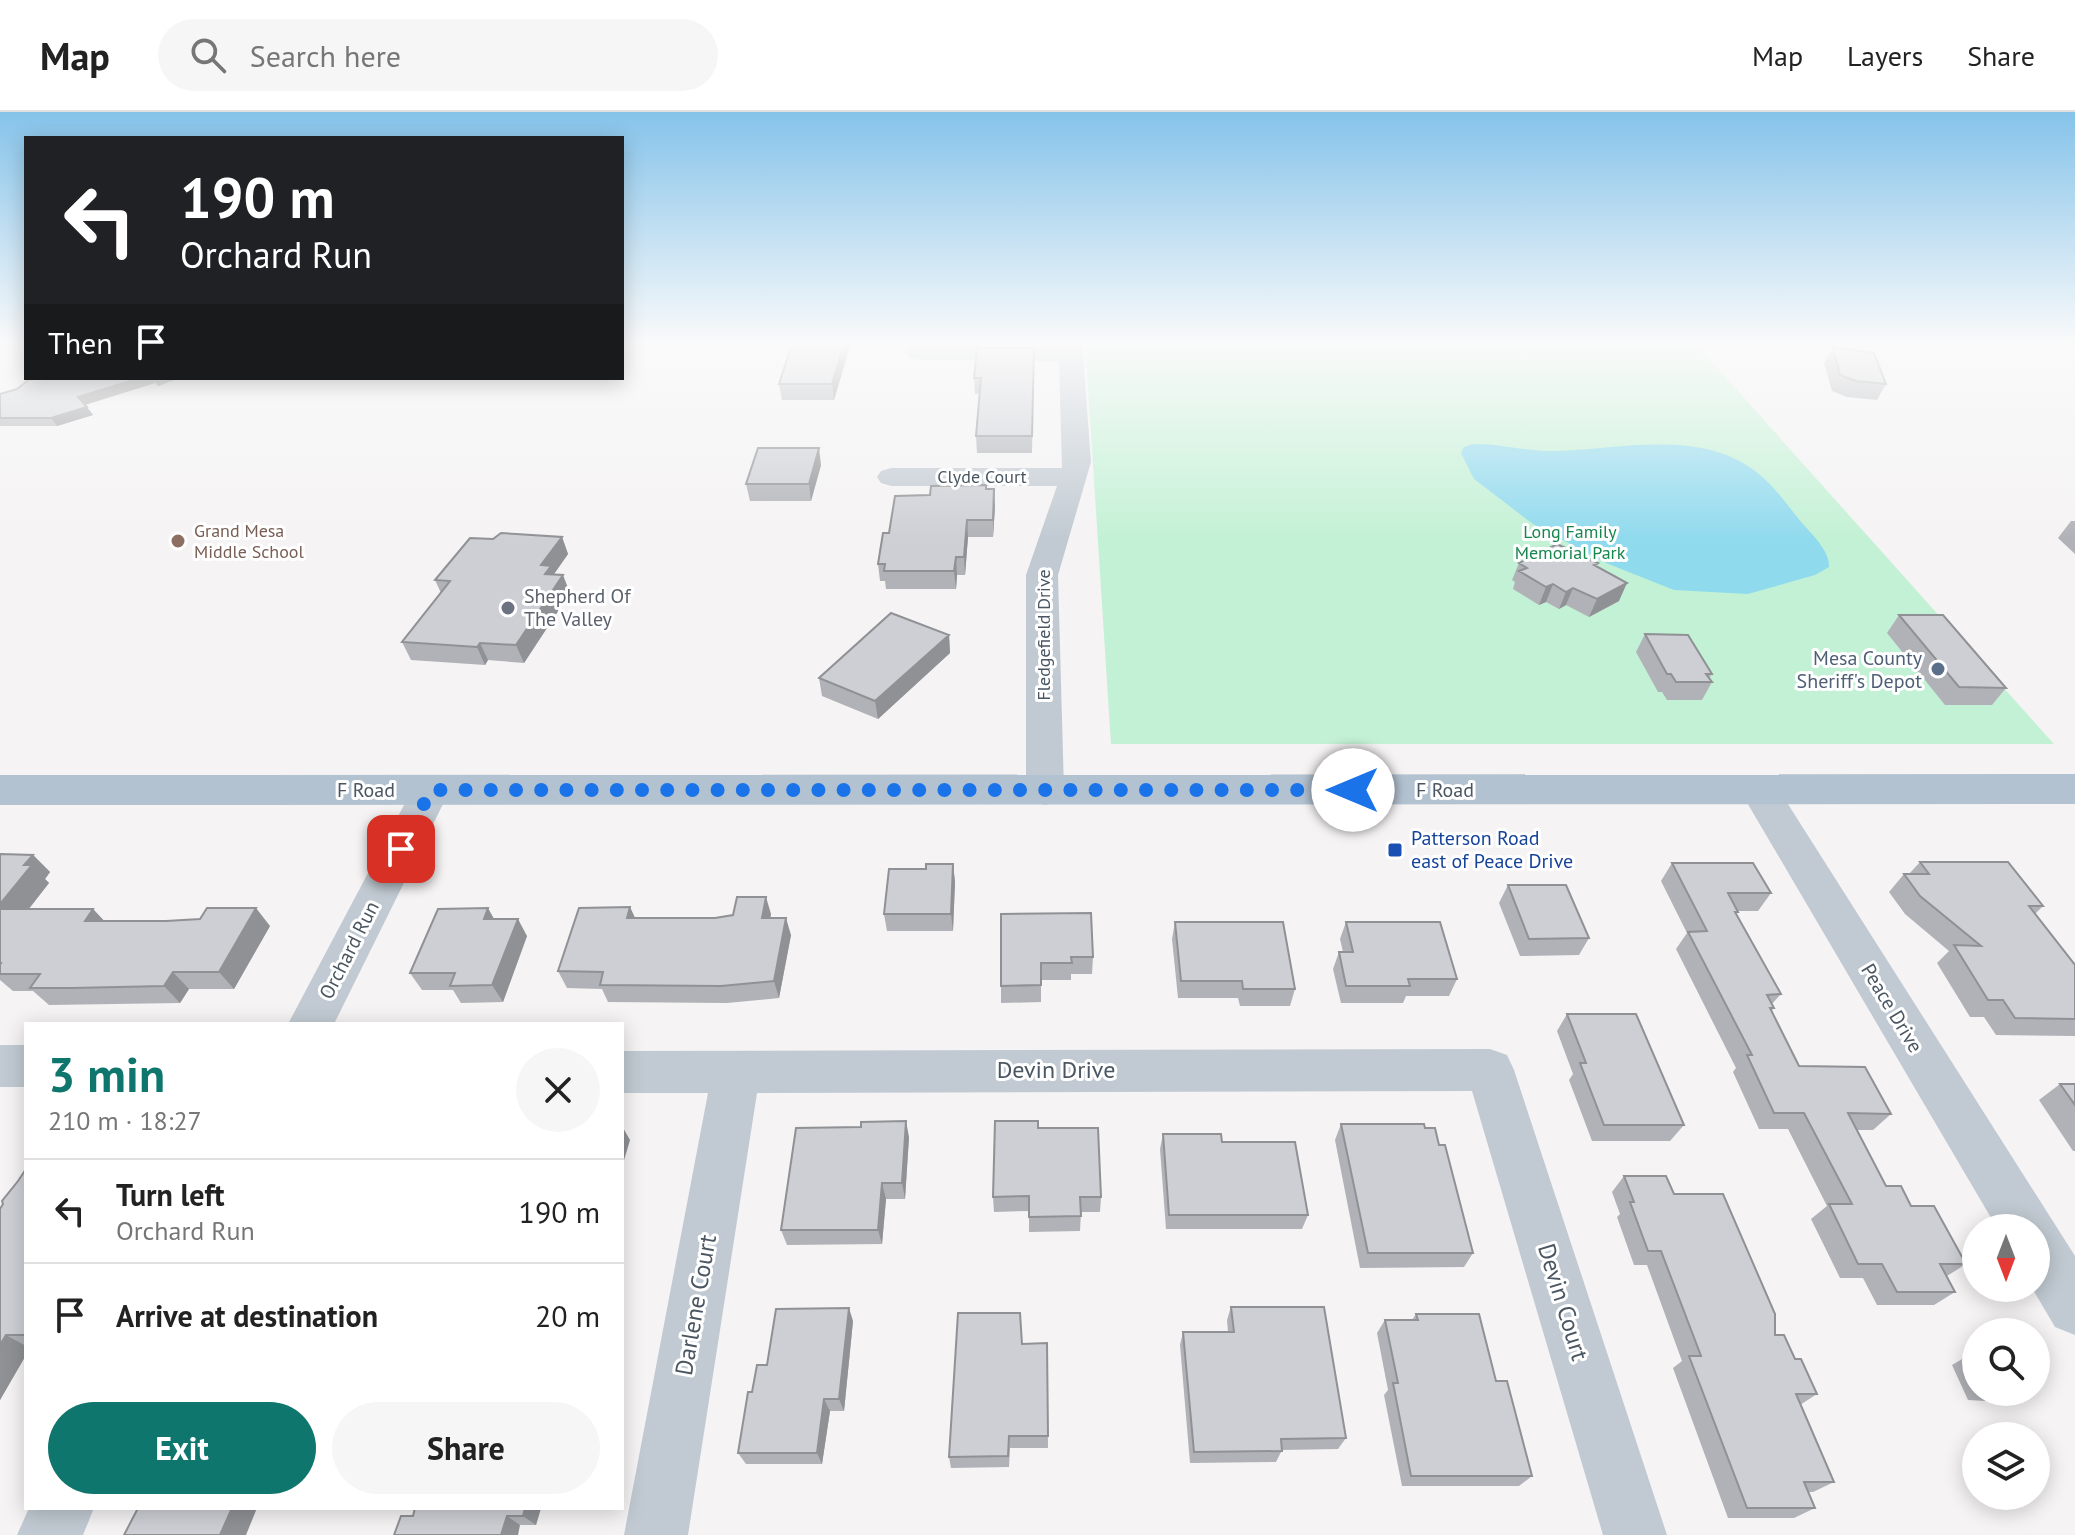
<!DOCTYPE html>
<html lang="en">
<head>
<meta charset="utf-8">
<style>
	body { margin:0; font-family:"PT Sans",sans-serif; background:#f6f6f6; color:#222; height:100vh; display:flex; flex-direction:column; font-size:30px; white-space:nowrap }
	* { box-sizing:border-box; margin:0 }
	p { font-size:26px; color:#767676 }
	.icon { flex:none; width:44px; height:44px; fill:none; stroke:currentColor; stroke-width:2; stroke-linecap:round; stroke-linejoin:round }
	.map { position:relative; flex:1; overflow:hidden }
	.drawer { position:absolute; left:24px; top:910px; width:600px; height:488px; display:flex; flex-direction:column; background:#fff; border-radius:0px; box-shadow:0 4px 20px #0003 }
	.drawer>* { flex:none }
	.top-card { position:absolute; left:24px; top:24px; width:600px; height:244px; border-radius:0px; box-shadow:0 4px 20px #0003; background:#202124; color:#fff; overflow:hidden }
	.needle { width:52px; rotate:180deg }
	.fabs { position:absolute; left:1962px; top:1102px; display:grid; gap:16px }
	.fabs a { display:grid; place-items:center; width:88px; height:88px; border-radius:50%; background:#fff; box-shadow:0 4px 20px #0003; font-size:40px }
	.pin { position:absolute; display:grid; place-items:center; width:68px; height:68px; color:#fff; margin:-34px; border-radius:16px; box-shadow:0 4px 12px #0006 }
	.me { position:absolute; width:88px; margin:-44px; rotate:270deg; stroke-linejoin:round; filter:drop-shadow(0 0 6px #0008) }
	.turn { display:flex; align-items:center; gap:28px; height:168px; padding:0 24px; font-size:36px }
	.turn .icon { width:104px; height:104px; stroke-width:2.5 }
	.turn b { display:block; font-size:56px; line-height:68px }
	.then { display:flex; align-items:center; height:76px; padding:0 24px; background:#0003; gap:16px; font-size:30px }
	.round { display:grid; place-items:center; flex:none; width:84px; height:84px; border-radius:42px; background:#f6f6f6 }
	.head { display:flex; align-items:center; justify-content:space-between; height:136px; padding:0 24px }
	h1 { font-size:48px; font-weight:700; line-height:60px; color:#0f766e }
	.primary-button { display:flex; gap:16px; margin-top:auto; padding:16px 24px }
	.primary-button a { flex:1; height:92px; border-radius:48px; background:#0f766e; color:#fff; font-size:32px; font-weight:700; line-height:92px; text-align:center }
	.primary-button a+a { background:#f6f6f6; color:#222 }
	ul { padding:0; list-style:none }
	li { display:flex; align-items:center; gap:24px; height:104px; padding:0 24px; border-top:2px solid #e0e0e0 }
	li div { flex:1 }
	li b { display:block; font-size:30px }
	li em { font-style:normal }
	header { display:flex; align-items:center; gap:48px; box-sizing:border-box; height:112px; padding:0 40px; background:#fff; border-bottom:2px solid #e0e0e0 }
	header strong { font-size:38px }
	nav { display:flex; gap:44px; margin-inline-start:auto; font-size:28px }
	.search { width:560px; height:72px; background:#f6f6f6; display:flex; align-items:center; gap:20px; box-sizing:border-box; padding:0 28px; border-radius:44px; color:#767676; font-size:30px }
	.map>svg:first-child { display:block }
</style>
</head>
<body>
<header>
<strong>Map</strong>
<div class="search"><svg class="icon" aria-label="search" viewBox="0 0 24 24"><circle cx="10" cy="10" r="6"/><path d="M15 15l6 6"/></svg>Search here</div>
<nav><a>Map</a><a>Layers</a><a>Share</a></nav>
</header>
<div class="map">
<svg width="2075" height="1423" viewBox="0 0 2075 1423">
	<rect width="100%" height="100%" fill="#f5f3f3"/>
	<!-- green -->
	<path fill="#c3f1d5" d="M1085 229H1693L2054 632H1111Z"/>
	<!-- water -->
	<path fill="#90daee" d="M1473 332C1502 332 1529 340 1558 339 1625 337 1704 316 1760 363 1776 376 1788 394 1801 410 1811 421 1830 439 1829 455L1815 463 1748 482 1674 478 1606 451 1533 412 1474 367 1461 341 1464 335Z"/>
	<g fill="none" stroke-linecap="round" stroke-linejoin="round">
		<!-- street -->
		<path fill="#c1cad2" fill-rule="evenodd" d="M1058 229H1082L1091 350 1058 463 1064 679 1059 689 1045 693 1031 689 1026 679V463L1057 374H891L881 371 877 365 881 359 891 356H1062L1059 249 919 248 910 246 907 241 910 236 919 234 1058 235Z
			M1758 663 1772 667 2075 1144V1223L2055 1215 2032 1176H2036V1116H1997L1739 677 1744 667Z
			M431 664 445 668 450 678 334 912H288L412 678 417 668Z
			M0 933H26V975H0Z
			M1490 937 1507 943 1514 958 1667 1423H1603L1472 979 757 981 688 1423H624L708 981H622V939Z
			M29 1396H94L83 1423H17Z"/>
		<!-- primary -->
		<path fill="#b3c2d1" fill-rule="evenodd" d="M2075 662V692L0 693V663Z"/>
	</g>
	<!-- wall -->
	<path fill="#b0b2b7" d="M793 229H851L834 288H782L779 272Z
		M979 229H1034V232L979 231Z
		M1833 235 1886 272 1877 288 1847 285 1832 279 1824 251Z
		M1034 236 1032 341H977L976 324 979 282H975L974 266Z
		M31 266H180L158 274 155 271 85 293 93 303 57 314H0V282L17 277Z
		M821 353 811 389H750L746 372Z
		M986 377 995 394 993 425H968L965 463H957L956 477H886L885 469H880L878 452 889 421 930 383Z
		M2071 409H2075V442L2058 426Z
		M562 425 568 442 554 462 570 481 524 551 488 548 485 553 411 548 402 530 441 481 435 468 493 427Z
		M1519 451H1598L1597 455 1619 489 1589 505 1566 493 1559 497 1546 490 1539 493 1513 477 1515 470 1512 468Z
		M1899 503 2006 576 1992 593H1945L1887 521Z
		M1645 522 1712 562 1709 566 1712 570 1702 588H1667L1662 580H1658L1636 540Z
		M949 523 950 541 878 607 822 584 819 566Z
		M0 742 33 743 50 760 45 767 49 771 29 797H93L104 809 270 814 234 877H189L180 891 49 893 33 879H13L0 868Z
		M1920 750 2043 794 2035 802 2075 853V924L1996 923 1984 905H1970L1937 851 1949 839 1905 802 1889 780 1904 762H1909Z
		M1672 751 1771 781 1758 799H1737L1738 800 1736 803 1781 882 1772 892 1774 896 1771 899 1799 954 1891 1002 1873 1018H1856L1886 1074 1911 1094 1966 1152 1947 1164 1955 1180 1934 1193H1877L1863 1166H1840L1811 1107 1827 1094 1788 1017H1759L1733 960 1736 956 1676 837 1687 821 1661 769Z
		M953 752 955 770 953 819H887L884 802Z
		M1508 773 1589 826 1579 843 1520 844 1499 791Z
		M771 802 770 806 791 823 779 886 727 891 608 890 602 877 567 876 558 859 635 806H715Z
		M1001 802 1093 845 1092 862H1071V868H1041V890L1001 891Z
		M494 807 527 824 503 890 461 891 453 878H422L410 861Z
		M1175 810 1295 877 1290 894H1240L1238 886H1178L1172 827Z
		M1346 810 1457 867 1449 884H1406L1403 891H1341L1333 857 1339 840H1343L1340 827Z
		M1567 902 1684 1013 1670 1029H1592L1569 968 1573 962 1557 919Z
		M2060 972H2075V1039H2073L2039 988Z
		M1341 1012 1425 1016 1439 1033 1473 1141 1464 1155 1360 1156 1335 1028Z
		M1038 1016 1101 1085 1100 1100H1081L1080 1119 1029 1120V1099L994 1100 993 1085Z
		M1163 1022 1222 1030 1308 1103 1302 1117H1166L1160 1037Z
		M909 1025 905 1087H886L882 1132 787 1133 781 1118Z
		M26 1057V1243L0 1288V1097Z
		M1624 1064 1674 1082 1775 1223 1795 1247 1817 1282 1800 1293 1834 1370 1813 1380H1808L1815 1396 1794 1406H1728L1673 1256 1682 1249 1647 1153H1634L1617 1105 1620 1102 1612 1080Z
		M1231 1195 1346 1326 1338 1337 1282 1338 1276 1350 1190 1351 1180 1233 1183 1220H1228L1227 1208Z
		M1416 1202 1496 1269 1532 1364 1519 1374H1402L1384 1283 1388 1278 1377 1221 1385 1208H1412Z
		M853 1209 844 1299H830L822 1352H746L738 1341 752 1280 767 1253Z
		M1047 1231 1048 1336H1010L1009 1355 951 1356 949 1345 1022 1232Z
		M1974 1240H1976V1280H2024L2004 1290 1968 1288 1952 1253Z
		M541 1396 536 1413H520L413 1404Z"/>
	<!-- shaded-wall -->
	<path fill="#909195" d="M845 229H851V231L834 288 832 272Z
		M140 266H152L155 271 84 293 78 285Z
		M153 266H180L158 274Z
		M87 295 93 303 57 314 51 306Z
		M819 336 821 353 811 389 809 372Z
		M994 377 995 394 993 425V408Z
		M967 408 968 425 965 463 964 445Z
		M562 425 568 442 554 462 552 479 541 453Z
		M956 445 957 463 956 477 954 459Z
		M563 463 570 481 524 551 516 533Z
		M1627 471 1619 489 1589 505 1597 487Z
		M1553 472 1546 490 1539 493 1546 475Z
		M1573 476 1566 493 1559 497 1566 480Z
		M949 523 950 541 878 607 875 589Z
		M480 531 488 548 485 553 477 535Z
		M33 743 50 760 45 767 49 771 15 814 0 800V792L24 753Z
		M953 752 955 770 953 819 951 802Z
		M766 785 771 802 767 823 762 806Z
		M630 795 638 812 627 806Z
		M256 796 270 814 234 877 219 860Z
		M488 796 498 814 484 807Z
		M93 797 110 815 85 809Z
		M786 806 791 823 779 886 774 869Z
		M518 807 527 824 503 890 492 873Z
		M173 860 189 877 180 891 164 874Z
		M906 1009 909 1025 905 1087 902 1071Z
		M622 1014 630 1028 622 1055Z
		M882 1071 886 1087 882 1132 878 1118Z
		M849 1196 853 1209 844 1299 839 1287Z
		M6 1223 26 1234V1243L0 1288V1233Z
		M824 1287 830 1299 822 1352 817 1341Z
		M232 1396H257L246 1423H220Z
		M525 1396H541L536 1413 523 1404Z
		M507 1404 520 1413 518 1423H501Z"/>
	<!-- building -->
	<path fill="#cdcfd5" stroke="#909195" stroke-width="2" d="M18 229H26V238Z
		M793 229H845L832 272H779Z
		M1833 235 1874 241 1886 272 1856 269 1840 263Z
		M977 236H1034L1032 324H976L981 266H974Z
		M31 266H140L78 285 87 295 51 306H0V282L17 277Z
		M758 336H819L809 372H746Z
		M986 373V377H994L993 408H967L964 445H956L954 459H884L885 452H878L883 421H889L895 384 930 383 931 374Z
		M501 421 562 425 541 453 551 454 545 462 563 463 516 533 480 531 477 535 402 530 450 469 435 468 470 426 493 427Z
		M1557 432 1598 451 1594 453 1627 471 1597 487 1573 476 1566 480 1553 472 1546 475 1519 459 1527 456 1519 451Z
		M891 501 949 523 875 589 819 566Z
		M1899 503H1943L2006 576 1959 575Z
		M1645 522 1688 523 1712 562H1706L1712 570H1676L1671 562H1667Z
		M0 742 33 743 24 753H32L0 792Z
		M1920 750H2008L2043 794H2029L2075 853V907L2015 906 2003 888H1988L1954 833 1981 834 1920 784 1904 762H1929Z
		M1672 751H1753L1771 781H1728L1738 800H1735L1781 882 1767 883 1774 896H1770L1799 954 1865 955 1891 1002 1848 1001 1886 1074H1901L1911 1094H1934L1966 1152H1940L1955 1180H1897L1882 1152H1858L1829 1092H1852L1804 1001H1774L1747 943H1752L1688 820 1707 819Z
		M926 752H953L951 802H884L889 757H926Z
		M1508 773H1566L1589 826 1529 827Z
		M737 785H766L762 806H786L774 869 721 874 600 873 603 860 558 859 579 796 630 795 627 806H715L733 803Z
		M207 796H256L219 860H173L164 874 72 876H30L40 862H0V853L1 851H0V797H93L85 809H166L200 807Z
		M488 796 484 807H518L492 873 450 874 455 861H410L438 797Z
		M1091 801 1093 845H1071L1072 851H1041V873L1001 874V802Z
		M1175 810H1283L1295 877H1243L1242 869H1181Z
		M1346 810H1440L1457 867H1408L1410 874H1346L1339 840H1353Z
		M1567 902H1636L1684 1013H1604L1580 951H1586Z
		M2060 972H2075V993Z
		M906 1009 902 1071H882L878 1118H781L796 1016 861 1015V1010Z
		M995 1009H1038V1016H1098L1101 1085H1080L1081 1104 1029 1105V1084L993 1085Z
		M1341 1012H1424L1425 1016H1435L1439 1033H1445L1473 1141H1368Z
		M1163 1022H1221L1222 1030H1295L1308 1103H1169Z
		M26 1057V1223H6L0 1233V1097L3 1092 2 1089 18 1069Z
		M1624 1064H1666L1674 1082H1723L1775 1202V1223H1784L1795 1247H1801L1817 1282H1796L1834 1370H1804L1815 1396H1747L1689 1244H1701L1661 1139H1648L1630 1090H1634Z
		M1231 1195H1324L1346 1326 1281 1327 1282 1339 1194 1340 1183 1220H1234Z
		M849 1196 839 1287H824L817 1341H738L748 1280H752L757 1253H767L776 1197Z
		M958 1201H1020L1022 1232 1047 1231 1048 1324H1009L1008 1344 949 1345Z
		M1416 1202H1479L1496 1269H1507L1532 1364H1411L1393 1271H1398L1385 1208H1418Z
		M138 1396H232L220 1423H124Z
		M415 1396H525L523 1404H507L501 1423H394L401 1404H413Z"/>
	<!-- sky -->
	<linearGradient id="sky" x2="0" y2="1"><stop stop-color="#85c3ea"/><stop offset="0.54" stop-color="#fafafa"/><stop offset="1" stop-color="#fafafa" stop-opacity="0"/></linearGradient>
	<rect width="2075" height="428" fill="url(#sky)"/>
	<g fill="none" stroke-linecap="round" stroke-linejoin="round">
		<!-- route -->
		<path stroke="#1a73e8" stroke-width="14" stroke-dasharray="0 25.2" d="M401 737 431 678H1353"/>
	</g>
	<!-- markers -->
	<circle fill="#8d6e63" stroke="#fff" stroke-width="3" cx="178" cy="429" r="8"/>
	<circle fill="#6b7280" stroke="#fff" stroke-width="3" cx="508" cy="496" r="8"/>
	<circle fill="#5c6f8a" stroke="#fff" stroke-width="3" cx="1938" cy="557" r="8"/>
	<rect fill="#1a4fb4" stroke="#fff" stroke-width="3" x="1387" y="730" width="16" height="16" rx="4"/>
	<g text-anchor="middle" stroke-width="6" stroke-linejoin="round" paint-order="stroke">
		<!-- far-street labels -->
		<g font-size="18" fill="#4a5661" stroke="#fff">
			<text x="982" y="371">Clyde Court</text>
			<text transform="translate(1044 523) rotate(-90)" y="6">Fledgefield Drive</text>
		</g>
		<!-- far-education labels -->
		<g font-size="18" fill="#785e54" stroke="#fff" text-anchor="start">
			<text x="194" y="425">Grand Mesa<tspan x="194" dy="21">Middle School</tspan></text>
		</g>
		<!-- far-park labels -->
		<g font-size="18" fill="#17864f" stroke="#fff">
			<text x="1570" y="426">Long Family<tspan x="1570" dy="21">Memorial Park</tspan></text>
		</g>
		<!-- worship labels -->
		<g font-size="20" fill="#5b616d" stroke="#fff" text-anchor="start">
			<text x="524" y="491">Shepherd Of<tspan x="524" dy="23">The Valley</tspan></text>
		</g>
		<!-- service labels -->
		<g font-size="20" fill="#4e5e75" stroke="#fff" text-anchor="end">
			<text x="1922" y="553">Mesa County<tspan x="1922" dy="23">Sheriff's Depot</tspan></text>
		</g>
		<!-- street labels -->
		<g font-size="20" fill="#4a5661" stroke="#fff">
			<text x="366" y="685">F Road</text>
			<text x="1445" y="685">F Road</text>
			<text transform="translate(349 838) rotate(-63)" y="7">Orchard Run</text>
			<text transform="translate(1892 896) rotate(59)" y="7">Peace Drive</text>
		</g>
		<!-- transit labels -->
		<g font-size="20" fill="#164399" stroke="#fff" text-anchor="start">
			<text x="1411" y="733">Patterson Road<tspan x="1411" dy="23">east of Peace Drive</tspan></text>
		</g>
		<!-- near-street labels -->
		<g font-size="24" fill="#4a5661" stroke="#fff">
			<text x="1056" y="966">Devin Drive</text>
			<text transform="translate(1563 1190) rotate(73)" y="8">Devin Court</text>
			<text transform="translate(696 1193) rotate(-80)" y="8">Darlene Court</text>
		</g>
	</g>
</svg>
<div class="fabs">
<a><svg class="needle" viewBox="-14 -14 28 28"><path d="M0-13l5 13h-10z" fill="#e53935"/><path d="M0 13l5-13h-10z" fill="#767676"/></svg></a>
<a><svg class="icon" aria-label="search" viewBox="0 0 24 24"><circle cx="10" cy="10" r="6"/><path d="M15 15l6 6"/></svg></a>
<a><svg class="icon" aria-label="layers" viewBox="0 0 24 24"><path d="M12 4l9 5-9 5-9-5zM3 14l9 5 9-5"/></svg></a>
</div>
<div class="pin" style="left:401px;top:737px;background:#d93025"><svg class="icon" aria-label="arrive" viewBox="0 0 24 24"><path d="M6 21V4h12l-3 4 3 4H6"/></svg></div>
<svg class="me" style="left:1353px;top:678px" viewBox="-20 -20 40 40"><circle r="19" fill="#fff"/><path d="M0-13L10 11 0 6-10 11z" fill="#1a73e8"/></svg>
<div class="top-card">
<div class="turn"><svg class="icon" aria-label="left" viewBox="0 0 24 24"><path d="M17 20v-9H6M10 6l-5 5 5 5"/></svg><div><b>190 m</b>Orchard Run</div></div>
<div class="then">Then<svg class="icon" aria-label="arrive" viewBox="0 0 24 24"><path d="M6 21V4h12l-3 4 3 4H6"/></svg></div>
</div>
<section class="drawer">
<div class="head"><div><h1>3 min</h1><p>210 m · 18:27</p></div><a class="round"><svg class="icon" aria-label="close" viewBox="0 0 24 24"><path d="M6 6l12 12M18 6L6 18"/></svg></a></div>
<ul>
<li><svg class="icon" aria-label="left" viewBox="0 0 24 24"><path d="M17 20v-9H6M10 6l-5 5 5 5"/></svg><div><b>Turn left</b><p>Orchard Run</p></div><em>190 m</em></li>
<li><svg class="icon" aria-label="arrive" viewBox="0 0 24 24"><path d="M6 21V4h12l-3 4 3 4H6"/></svg><div><b>Arrive at destination</b></div><em>20 m</em></li>
</ul>
<div class="primary-button"><a>Exit</a><a>Share</a></div>
</section>
</div>
</body>
</html>
